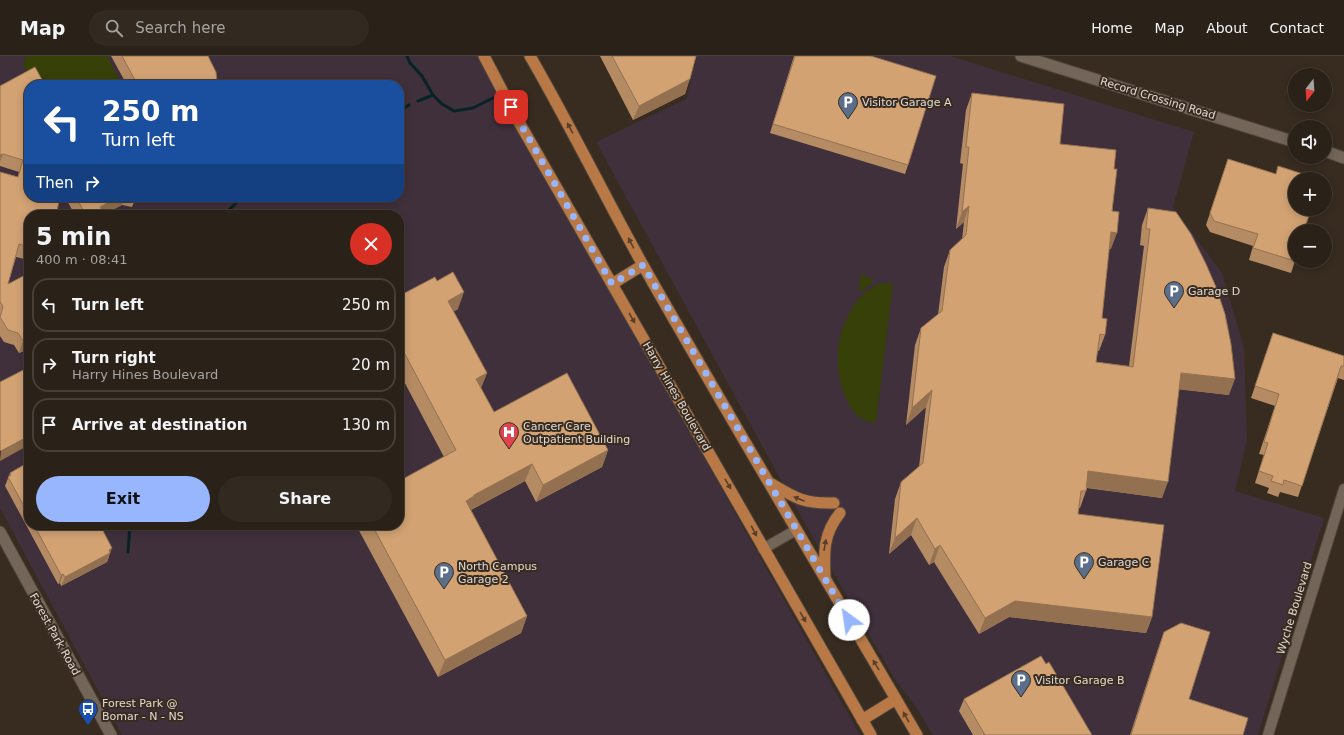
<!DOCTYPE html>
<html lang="en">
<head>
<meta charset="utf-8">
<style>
	body { margin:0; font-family:"DejaVu Sans",sans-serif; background:#322921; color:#f1f3f6; height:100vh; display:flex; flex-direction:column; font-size:15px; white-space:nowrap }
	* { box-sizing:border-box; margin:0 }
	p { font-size:13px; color:#a5a3a2 }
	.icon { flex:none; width:22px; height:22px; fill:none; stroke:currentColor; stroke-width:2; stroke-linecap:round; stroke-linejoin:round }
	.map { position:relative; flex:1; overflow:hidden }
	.side { position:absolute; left:24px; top:154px; width:380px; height:320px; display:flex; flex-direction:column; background:#2a2118; border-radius:16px; box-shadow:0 2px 10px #0003,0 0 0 1px #463e37 }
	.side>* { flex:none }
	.guide { position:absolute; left:24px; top:24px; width:380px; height:122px; border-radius:16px; box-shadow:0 2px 10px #0003,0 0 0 1px #463e37; background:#1a4fa0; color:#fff; overflow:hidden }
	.needle { width:26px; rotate:197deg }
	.buttons { position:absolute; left:1288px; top:12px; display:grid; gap:8px }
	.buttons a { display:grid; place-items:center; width:44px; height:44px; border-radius:50%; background:#2a2118; box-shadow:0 2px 10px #0003,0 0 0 1px #463e37; font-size:20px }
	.pin { position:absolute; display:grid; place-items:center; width:34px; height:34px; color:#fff; margin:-17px; border-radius:8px; box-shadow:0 2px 6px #0006 }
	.me { position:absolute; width:44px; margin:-22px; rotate:329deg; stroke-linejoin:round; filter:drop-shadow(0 0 3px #0008) }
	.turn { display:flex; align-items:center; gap:14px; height:84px; padding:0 12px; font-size:18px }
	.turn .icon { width:52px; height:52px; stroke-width:2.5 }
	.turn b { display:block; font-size:28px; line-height:34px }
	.then { display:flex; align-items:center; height:38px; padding:0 12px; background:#0003; gap:8px; font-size:15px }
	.round { display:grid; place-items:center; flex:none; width:42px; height:42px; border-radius:21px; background:#322921 }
	.head { display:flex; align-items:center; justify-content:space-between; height:68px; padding:0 12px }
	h1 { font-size:24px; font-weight:600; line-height:30px }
	.action { display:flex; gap:8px; margin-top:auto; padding:8px 12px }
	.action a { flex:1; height:46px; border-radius:24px; background:#98b6fd; color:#111; font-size:16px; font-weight:600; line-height:46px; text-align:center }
	.action a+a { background:#322921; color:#f1f3f6 }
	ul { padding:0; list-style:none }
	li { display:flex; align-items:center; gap:12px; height:54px; margin:0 8px 6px; padding:0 4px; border:2px solid #463e37; border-radius:16px }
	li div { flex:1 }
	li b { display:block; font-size:15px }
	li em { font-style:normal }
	header { display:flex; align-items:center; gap:24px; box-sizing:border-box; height:56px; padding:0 20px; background:#2a2118; border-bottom:1px solid #463e37 }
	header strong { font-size:19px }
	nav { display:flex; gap:22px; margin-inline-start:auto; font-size:14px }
	.search { width:280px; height:36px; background:#322921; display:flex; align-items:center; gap:10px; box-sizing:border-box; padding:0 14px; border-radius:22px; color:#a5a3a2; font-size:15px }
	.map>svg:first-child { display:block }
</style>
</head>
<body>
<header>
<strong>Map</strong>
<div class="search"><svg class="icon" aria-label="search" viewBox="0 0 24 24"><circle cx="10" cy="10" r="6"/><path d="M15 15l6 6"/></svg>Search here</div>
<nav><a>Home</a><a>Map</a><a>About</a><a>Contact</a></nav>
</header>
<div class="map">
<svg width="1344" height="679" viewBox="0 0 1344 679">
	<rect width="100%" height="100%" fill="#382c20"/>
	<!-- medical -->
	<path fill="#40303c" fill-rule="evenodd" d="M0 0H478L860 679H122L0 452ZM29 29H399V141H29ZM29 159H399V469H29Z
		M697 0H950L1194 76 1173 151 1222 217 1244 292 1247 384 1235 435 1324 462 1258 679H933L918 654 894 622 800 459 596 86 686 43Z"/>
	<!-- green -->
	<path fill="#364008" d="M26 0H107L122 29H38L32 18 23 11Z
		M861 218H862L873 224V226L860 236 859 234Z
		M883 227H893L876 367C859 366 850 353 844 338 833 307 836 276 855 248 862 238 871 229 883 227Z"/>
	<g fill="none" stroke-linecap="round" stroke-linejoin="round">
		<!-- stream -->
		<path stroke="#072327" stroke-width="3" d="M407 0 410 7 422 20 433 39
			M418 45 433 39 442 48 454 55 473 52 493 42
			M399 55 409 49
			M224 159 237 146 246 141
			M128 496 130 469"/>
		<defs>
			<path id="minor" d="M763 493 796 474
				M1268 679 1344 433"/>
			<path id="tertiary" d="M1021 0 1295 86
				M1325 95 1344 102
				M0 476 111 679"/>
			<path id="primary" d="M484 0 516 61 871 679
				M530 0C570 69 605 141 644 211 733 368 826 523 917 679
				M612 228 643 209
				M770 427C795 442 804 448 834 447
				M825 521C824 496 823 478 840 457
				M862 664 896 643"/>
		</defs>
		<!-- minor casing -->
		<use href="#minor" stroke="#51473d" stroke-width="12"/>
		<!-- tertiary casing -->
		<use href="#tertiary" stroke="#51473d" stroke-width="13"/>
		<!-- primary casing -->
		<use href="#primary" stroke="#51473d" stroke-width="13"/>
		<!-- minor -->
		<use href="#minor" stroke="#736558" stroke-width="10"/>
		<!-- tertiary -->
		<use href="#tertiary" stroke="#736558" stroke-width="11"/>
		<!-- primary -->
		<use href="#primary" stroke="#b87946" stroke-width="11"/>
	</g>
	<!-- wall -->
	<path fill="#b58b63" d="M111 0H208L217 29H127Z
		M600 0H696L685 38 633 64Z
		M794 0H871L908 109 905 118 770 77Z
		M35 11 29 159V204L16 201 8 228 29 293 19 297 14 289 4 286 0 280V116L18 121 19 116 0 110V30Z
		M972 37 1060 88 1114 113 1111 193H1109L1102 262 1105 279 1099 295H1097L1096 306 1129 310 1144 190 1140 189 1142 169 1148 152 1229 339 1179 333 1162 442 1087 432 1086 435 1080 452H1079L1078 458 1152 561 1146 577 1009 561 979 578 934 506 929 509 911 479 889 498 895 443 901 426 919 411 926 351 906 369 915 289 921 272 938 259 944 211 950 194 962 184 964 166 956 173 963 108 960 107 966 54Z
		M1228 103 1295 205 1291 217 1249 204 1253 190 1210 176 1206 169Z
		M65 141H137H136L132 151 122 149 104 158 105 159H75Z
		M437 225 458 253 453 256 487 317 481 332 494 356 608 394 602 411 536 446 525 425 471 454 527 560 521 577 438 621 356 469H399L444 401 399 316V240Z
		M1273 277 1344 300V324L1338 322 1298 441 1280 436 1278 441 1267 437 1269 432 1255 427 1264 399 1259 398 1275 350 1251 342Z
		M29 406V469H100L109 501 107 506 61 530 60 527 58 528 5 430 10 417Z
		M1164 576 1189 643 1243 679H1130L1158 593Z
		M1046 608 1092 679H973L959 655 964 643Z"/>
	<!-- shaded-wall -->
	<path fill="#937150" d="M690 23 685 38 633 64 639 50Z
		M3 98 0 106V99Z
		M119 141H125L122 149 103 159 100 151Z
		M969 150 964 166 956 173 962 156Z
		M1111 176 1117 177 1111 193 1105 192Z
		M464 236 458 253 441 262 448 245Z
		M29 283V293L19 297 23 285Z
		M487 317 480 334 476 323Z
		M1181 317 1235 323 1229 339 1175 333Z
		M932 334 926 351 906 369 912 352Z
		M29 380V389L0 405 1 395Z
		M608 394 602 411 536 446 543 429Z
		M532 408 525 425 469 455 466 445 474 439Z
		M1088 415 1168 426 1162 442 1082 431Z
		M917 462 911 479 889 498 895 482Z
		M940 489 934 506 929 509 935 493Z
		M112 492 107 506 61 530 65 521Z
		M63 518 60 527 58 528 61 519Z
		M1015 545 1152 561 1146 577 1009 561 979 578 985 562Z
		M527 560 521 577 438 621 445 604Z"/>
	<!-- building -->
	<path fill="#d2a273" stroke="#937150" d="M122 0H208L216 16 217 25V29H135L136 26Z
		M612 0H696L690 23 639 50Z
		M795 0H871L936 20 908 109 773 68Z
		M35 11 45 29H29V141H60L57 155 70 159H29V191L19 188 8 228 29 217V283L23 285 18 277 8 274 0 261 3 251 0 245V116L18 121 23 104 3 98 0 99V30Z
		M972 37 1064 48 1060 88 1116 94 1114 113H1117L1112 155 1119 156 1117 177 1111 176 1102 262 1107 263 1105 279 1100 278 1096 306 1133 311 1150 173H1146L1148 152 1176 156 1191 178 1206 208 1216 231 1225 258 1231 288 1235 323 1181 317 1168 426 1088 415 1086 435H1081L1078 458 1164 469 1152 561 1015 545 985 562 940 489 935 493 917 462 895 482 901 426 923 407 932 334 912 352 921 272 942 255 950 194 966 179 969 150 962 156 969 91H966Z
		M1228 103 1276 118 1278 110 1319 123H1295V153H1311L1304 175H1295V205L1253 192 1258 178 1214 165 1210 157Z
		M76 141H119L100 151 105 159H86Z
		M453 216 464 236 448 245 487 317 476 323 494 356 567 317 608 394 543 429 532 408 474 439V440L466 445 527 560 445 604 372 469H399V425L456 394 399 287V240L435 221 437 225Z
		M1273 277 1344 300V310H1341L1302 430 1284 424 1283 429 1271 425 1273 420 1259 415 1268 387 1264 386 1279 338 1255 330Z
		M29 311V380L1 395 0 394V326Z
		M29 406V459L8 421 11 419 10 417Z
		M34 469H100L112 492 109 494 110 497 65 521 63 518 61 519Z
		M1181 567 1210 576 1189 643 1248 662 1243 679H1131L1164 576Z
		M1041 600 1046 608 1049 606 1092 679H985L964 643Z"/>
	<!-- one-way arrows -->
	<defs><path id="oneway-solid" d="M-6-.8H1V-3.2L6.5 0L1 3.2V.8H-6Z"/></defs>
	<g fill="#583f2a">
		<use href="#oneway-solid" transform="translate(570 72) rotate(-118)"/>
		<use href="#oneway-solid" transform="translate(631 187) rotate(-118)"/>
		<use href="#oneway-solid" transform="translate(632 262) rotate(60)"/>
		<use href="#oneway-solid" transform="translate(728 428) rotate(60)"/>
		<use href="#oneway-solid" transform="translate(799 443) rotate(-157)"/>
		<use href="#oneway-solid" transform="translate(754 475) rotate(62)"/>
		<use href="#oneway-solid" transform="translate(825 489) rotate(-80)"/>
		<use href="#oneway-solid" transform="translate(803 561) rotate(60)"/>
		<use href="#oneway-solid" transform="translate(876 609) rotate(-121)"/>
		<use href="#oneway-solid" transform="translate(906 661) rotate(-120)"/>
	</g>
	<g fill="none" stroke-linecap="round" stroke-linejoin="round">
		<!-- route -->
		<path stroke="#98b6fd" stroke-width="7" stroke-dasharray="0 12.6" d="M511 51 612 228 643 209 849 564"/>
	</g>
	<!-- icons -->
	<defs>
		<symbol id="parking-pin" viewBox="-11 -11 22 30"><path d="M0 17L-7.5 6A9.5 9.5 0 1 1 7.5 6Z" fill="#5c6f8a" stroke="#382c20"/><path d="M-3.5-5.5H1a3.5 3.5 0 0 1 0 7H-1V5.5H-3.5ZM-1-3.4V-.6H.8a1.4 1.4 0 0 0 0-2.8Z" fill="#fff"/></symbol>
		<symbol id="hospital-pin" viewBox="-11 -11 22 30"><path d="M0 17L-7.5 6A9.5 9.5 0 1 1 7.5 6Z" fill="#e0444e" stroke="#382c20"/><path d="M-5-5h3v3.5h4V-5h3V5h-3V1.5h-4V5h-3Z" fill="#fff"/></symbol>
		<symbol id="bus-pin" viewBox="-11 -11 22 30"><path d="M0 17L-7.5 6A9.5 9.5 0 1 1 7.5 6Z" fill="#1a4fb4" stroke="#382c20"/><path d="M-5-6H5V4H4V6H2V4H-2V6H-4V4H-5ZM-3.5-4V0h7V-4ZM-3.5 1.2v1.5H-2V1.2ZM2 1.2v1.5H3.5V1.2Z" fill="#fff"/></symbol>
	</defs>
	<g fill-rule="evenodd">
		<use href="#parking-pin" x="837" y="35" width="22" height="30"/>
		<use href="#parking-pin" x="1163" y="224" width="22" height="30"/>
		<use href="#hospital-pin" x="498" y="365" width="22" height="30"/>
		<use href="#parking-pin" x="1073" y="495" width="22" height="30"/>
		<use href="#parking-pin" x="433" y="505" width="22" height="30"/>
		<use href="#parking-pin" x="1010" y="613" width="22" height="30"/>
		<use href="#bus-pin" x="77" y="642" width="22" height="30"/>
	</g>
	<g text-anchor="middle" stroke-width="4" stroke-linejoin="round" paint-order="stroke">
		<!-- street labels -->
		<g font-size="11" fill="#e0d8d0" stroke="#382c20">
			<text transform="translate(1158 42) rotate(17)" y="4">Record Crossing Road</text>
			<text transform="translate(677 340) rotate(60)" y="4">Harry Hines Boulevard</text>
			<text transform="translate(1294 552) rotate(-73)" y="4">Wyche Boulevard</text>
			<text transform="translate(55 578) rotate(61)" y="4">Forest Park Road</text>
		</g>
		<!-- poi labels -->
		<g font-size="11" fill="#e0d8d0" stroke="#382c20" text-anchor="start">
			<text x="862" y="50">Visitor Garage A</text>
			<text x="1188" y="239">Garage D</text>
			<text x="523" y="374">Cancer Care<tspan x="523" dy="13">Outpatient Building</tspan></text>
			<text x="1098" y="510">Garage C</text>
			<text x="458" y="514">North Campus<tspan x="458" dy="13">Garage 2</tspan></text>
			<text x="1035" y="628">Visitor Garage B</text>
			<text x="102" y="651">Forest Park @<tspan x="102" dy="13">Bomar - N - NS</tspan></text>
		</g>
	</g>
</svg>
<div class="buttons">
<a><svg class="needle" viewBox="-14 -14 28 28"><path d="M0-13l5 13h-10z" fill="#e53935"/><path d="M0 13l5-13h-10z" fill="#a5a3a2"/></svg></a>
<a><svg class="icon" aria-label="sound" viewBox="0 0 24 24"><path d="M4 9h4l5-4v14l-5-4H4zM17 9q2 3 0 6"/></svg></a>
<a>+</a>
<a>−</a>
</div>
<div class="pin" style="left:511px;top:51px;background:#d93025"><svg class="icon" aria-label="arrive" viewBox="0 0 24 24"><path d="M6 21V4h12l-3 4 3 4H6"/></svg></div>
<svg class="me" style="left:849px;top:564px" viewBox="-20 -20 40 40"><circle r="19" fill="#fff"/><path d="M0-13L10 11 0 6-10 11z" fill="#98b6fd"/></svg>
<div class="guide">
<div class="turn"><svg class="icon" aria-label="left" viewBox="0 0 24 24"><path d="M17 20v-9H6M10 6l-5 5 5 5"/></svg><div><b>250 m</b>Turn left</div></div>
<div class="then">Then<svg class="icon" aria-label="right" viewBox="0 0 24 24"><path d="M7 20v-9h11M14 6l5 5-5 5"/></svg></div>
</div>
<section class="side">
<div class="head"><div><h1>5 min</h1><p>400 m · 08:41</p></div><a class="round" style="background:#d93025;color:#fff"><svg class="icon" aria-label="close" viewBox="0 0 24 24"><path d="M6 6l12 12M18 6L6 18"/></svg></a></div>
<ul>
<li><svg class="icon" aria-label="left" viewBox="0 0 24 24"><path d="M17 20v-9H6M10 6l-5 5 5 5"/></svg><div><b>Turn left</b></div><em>250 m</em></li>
<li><svg class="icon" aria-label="right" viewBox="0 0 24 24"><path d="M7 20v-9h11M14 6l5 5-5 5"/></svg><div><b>Turn right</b><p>Harry Hines Boulevard</p></div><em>20 m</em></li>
<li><svg class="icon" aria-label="arrive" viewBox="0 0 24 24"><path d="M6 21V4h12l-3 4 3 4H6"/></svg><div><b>Arrive at destination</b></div><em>130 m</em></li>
</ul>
<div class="action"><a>Exit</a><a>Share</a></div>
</section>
</div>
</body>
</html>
